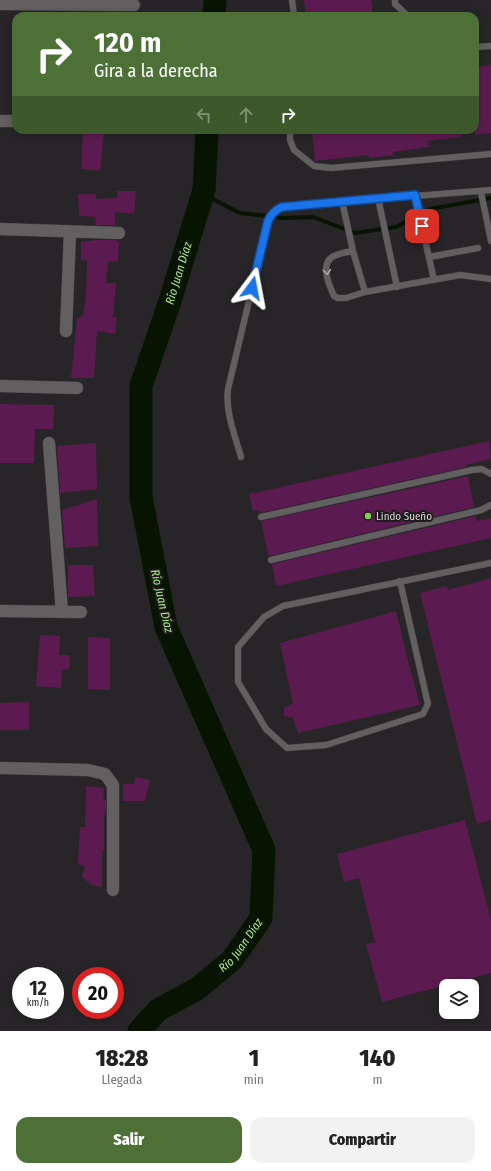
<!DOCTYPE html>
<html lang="es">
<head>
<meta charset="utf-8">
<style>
	body { margin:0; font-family:"Fira Sans Condensed",sans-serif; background:#f2f2f2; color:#222; height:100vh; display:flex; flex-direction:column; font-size:15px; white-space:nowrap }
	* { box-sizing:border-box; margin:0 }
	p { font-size:13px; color:#767676 }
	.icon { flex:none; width:22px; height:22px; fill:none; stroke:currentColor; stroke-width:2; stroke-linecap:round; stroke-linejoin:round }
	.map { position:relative; height:1031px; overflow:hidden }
	.details { display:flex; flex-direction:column; background:#fff; flex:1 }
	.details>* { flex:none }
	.hud { position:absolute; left:12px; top:12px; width:467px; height:122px; border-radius:12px; box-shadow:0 2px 10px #0003; background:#4d7036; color:#fff; overflow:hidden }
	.controls { position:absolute; left:439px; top:979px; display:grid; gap:8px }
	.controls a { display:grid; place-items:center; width:40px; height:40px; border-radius:8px; background:#fff; box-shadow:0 2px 10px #0003; font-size:20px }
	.speed { position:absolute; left:12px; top:967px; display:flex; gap:8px; font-size:20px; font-weight:700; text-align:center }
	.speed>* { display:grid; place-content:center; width:52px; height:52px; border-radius:50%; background:#fff; box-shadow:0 2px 10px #0003; line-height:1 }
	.speed small { font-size:10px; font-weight:400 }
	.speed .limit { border:6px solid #d22; background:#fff; color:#111 }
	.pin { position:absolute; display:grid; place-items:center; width:34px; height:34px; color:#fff; margin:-17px; border-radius:8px; box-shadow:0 2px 6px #0006 }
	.me { position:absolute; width:44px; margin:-22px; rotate:13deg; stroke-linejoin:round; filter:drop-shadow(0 0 3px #0008) }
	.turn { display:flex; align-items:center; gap:14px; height:84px; padding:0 16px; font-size:18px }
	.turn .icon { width:52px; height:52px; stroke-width:2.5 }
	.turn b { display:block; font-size:28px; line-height:34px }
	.lanes { display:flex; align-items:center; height:38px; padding:0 16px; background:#0003; justify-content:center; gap:20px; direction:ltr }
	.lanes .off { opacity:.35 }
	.eta { display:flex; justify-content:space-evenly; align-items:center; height:68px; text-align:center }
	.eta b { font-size:24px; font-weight:800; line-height:28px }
	.cta { display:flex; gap:8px; margin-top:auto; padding:8px 16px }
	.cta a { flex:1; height:46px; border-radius:12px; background:#4d7036; color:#fff; font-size:16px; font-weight:800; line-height:46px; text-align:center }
	.cta a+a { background:#f2f2f2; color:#222 }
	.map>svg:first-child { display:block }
</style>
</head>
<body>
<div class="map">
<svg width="491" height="1031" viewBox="0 0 491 1031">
	<rect width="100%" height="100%" fill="#272527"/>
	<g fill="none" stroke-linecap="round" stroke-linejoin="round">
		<!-- stream -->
		<path stroke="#061401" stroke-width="4" d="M203 194 240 213 284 218 313 217 355 233 396 227 430 209 491 198"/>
		<!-- river -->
		<g stroke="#061401" stroke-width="23">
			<path d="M214 16 215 0"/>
			<path id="s1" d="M139 1031 158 1010 197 989 232 960 261 918 264 850 166 627 141 497V386L170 301 204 190 207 130"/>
		</g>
	</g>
	<!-- building -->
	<path fill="#5c1b50" d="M304 0H371L373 16H306Z
		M491 65V133L475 135V67Z
		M312 130H461V137L428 141 429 147 393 152V155L369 158 368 155 315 161Z
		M83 133 104 134 100 171 81 169Z
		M117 191H136L134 214 115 212V225H95L96 217 79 216 78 194H96V199L117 198Z
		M93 240H116V242H119L118 262 108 261 106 283H116L113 317H117L115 334 97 331 94 378H71L77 318 83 316 86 296 87 260 81 261V241H93Z
		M0 404 54 405 53 429H35L34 463H0Z
		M489 441 491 459 465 465 466 467 259 513V510L253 511 249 494Z
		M96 443 97 489 60 493 57 446Z
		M468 476 474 507 270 556 268 554 261 521Z
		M97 499 98 546 65 548 62 510Z
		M476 516 477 521 491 518V538L276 586 272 564Z
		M68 565H93L95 596 68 597Z
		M491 578V820L477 824 420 593 447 586 448 590Z
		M396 611 409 665 420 705 298 733 293 718 284 716V708L293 703 280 643Z
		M40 635 60 636 59 655H70L69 670 62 669 61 688 36 686Z
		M88 637 110 638V690L88 689Z
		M29 702V730H0V703Z
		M136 777 150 780 145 801H123V784H134Z
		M86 786 104 788 103 800 106 801V813H104V851H102V887L92 885 82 877 85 866 78 864 80 827H85Z
		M465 820 491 920V973L382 1002 366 944 375 942 359 878 344 882 337 854Z"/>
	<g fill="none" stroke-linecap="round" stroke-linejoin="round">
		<defs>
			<path id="lane" d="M292 0 294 16
				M395 0V4L408 16
				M475 47 491 46
				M290 130V140L294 150 314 166 331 168 491 154
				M481 192 491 241
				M415 195 434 280
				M378 198 397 287
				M342 201 353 251 365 292
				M353 251C347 252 340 253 334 256 319 263 329 285 334 296L338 298H346L365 292 460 275 491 279
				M429 257 478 248
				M241 457C235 435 225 412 228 389L268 221C272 212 278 208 288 206L491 190
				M261 517 472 470 482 469 491 474
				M271 560 481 510 491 505
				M400 581 428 704 423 714 326 745 287 748 266 729 238 682V647L264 617 283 606 491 563"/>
			<path id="street" d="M0 4 134 5
				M0 121H16
				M0 229 119 233
				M66 331 70 232
				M0 386 77 388
				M49 443 62 612
				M0 611 81 612
				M0 768 88 770 105 774 113 785V890"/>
		</defs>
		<!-- lane casing -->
		<use href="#lane" stroke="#444243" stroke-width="7"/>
		<!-- street casing -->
		<use href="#street" stroke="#444243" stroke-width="13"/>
		<!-- lane -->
		<use href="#lane" stroke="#625f61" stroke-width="6"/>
		<!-- street -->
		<use href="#street" stroke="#625f61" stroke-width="12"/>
	</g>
	<!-- one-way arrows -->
	<defs><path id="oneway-chevron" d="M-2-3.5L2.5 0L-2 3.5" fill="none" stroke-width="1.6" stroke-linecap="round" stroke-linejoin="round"/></defs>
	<use stroke="#a8a6a7" href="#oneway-chevron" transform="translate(327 272) rotate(85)"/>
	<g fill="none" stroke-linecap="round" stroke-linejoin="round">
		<defs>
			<path id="route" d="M252 288 268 221C271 214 275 210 282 207L415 195 422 226"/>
		</defs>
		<!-- route casing -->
		<use href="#route" stroke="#114b97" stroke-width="10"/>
		<!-- route -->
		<use href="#route" stroke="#1a73e8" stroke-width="7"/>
	</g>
	<!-- markers -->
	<circle fill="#82d04f" stroke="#1e1b1d" stroke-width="1.5" cx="368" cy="516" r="4"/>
	<g text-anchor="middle" stroke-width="4" stroke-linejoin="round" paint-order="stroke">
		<!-- poi labels -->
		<g font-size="11" fill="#d7d5d6" stroke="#1e1b1d" text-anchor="start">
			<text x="376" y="520">Lindo Sueño</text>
		</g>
		<!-- water labels -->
		<g font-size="12" font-style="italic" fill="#a9e985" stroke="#1e1b1d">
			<text dy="4" stroke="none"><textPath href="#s1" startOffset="843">Río Juan Díaz</textPath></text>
			<text transform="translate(162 601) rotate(77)" y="4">Río Juan Díaz</text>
			<text dy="4" stroke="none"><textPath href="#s1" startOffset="135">Río Juan Díaz</textPath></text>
		</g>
	</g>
</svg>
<div class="controls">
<a><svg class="icon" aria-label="layers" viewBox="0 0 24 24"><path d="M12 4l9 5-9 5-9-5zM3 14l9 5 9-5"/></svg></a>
</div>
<div class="speed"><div>12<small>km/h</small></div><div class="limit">20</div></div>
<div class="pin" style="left:422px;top:226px;background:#d93025"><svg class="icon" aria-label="arrive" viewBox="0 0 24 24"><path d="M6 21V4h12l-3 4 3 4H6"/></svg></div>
<svg class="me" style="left:252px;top:288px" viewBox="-20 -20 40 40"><path d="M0-17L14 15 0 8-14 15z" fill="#1a73e8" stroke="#fff" stroke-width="4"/></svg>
<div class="hud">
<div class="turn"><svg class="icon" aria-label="right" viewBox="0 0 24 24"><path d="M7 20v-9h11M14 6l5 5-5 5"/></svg><div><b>120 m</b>Gira a la derecha</div></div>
<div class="lanes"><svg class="icon off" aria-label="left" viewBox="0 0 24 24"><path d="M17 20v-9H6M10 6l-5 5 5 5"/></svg><svg class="icon off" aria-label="ahead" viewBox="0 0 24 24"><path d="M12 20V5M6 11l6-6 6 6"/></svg><svg class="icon" aria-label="right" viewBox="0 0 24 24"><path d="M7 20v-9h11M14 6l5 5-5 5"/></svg></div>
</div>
</div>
<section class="details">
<div class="eta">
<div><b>18:28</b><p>Llegada</p></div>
<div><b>1</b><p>min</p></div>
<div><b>140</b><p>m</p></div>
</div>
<div class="cta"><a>Salir</a><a>Compartir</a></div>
</section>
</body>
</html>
